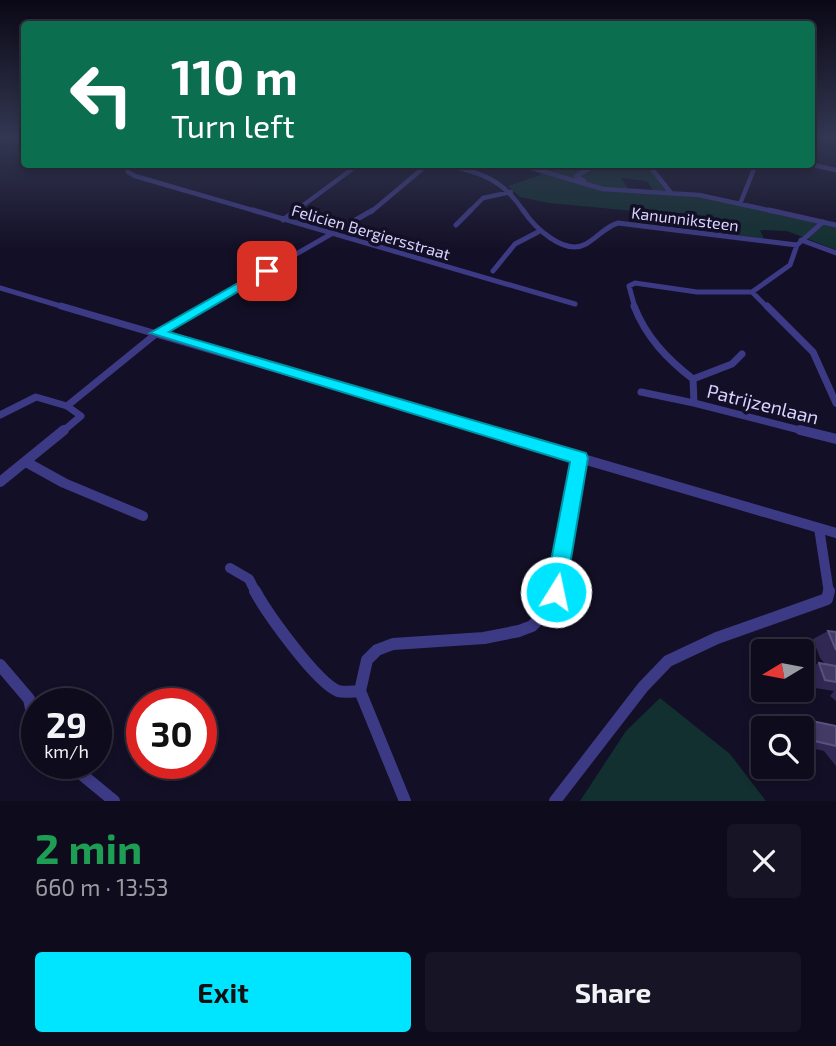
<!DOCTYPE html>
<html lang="en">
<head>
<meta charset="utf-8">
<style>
	body { margin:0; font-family:"Exo 2",sans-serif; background:#171425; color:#f1f3f6; height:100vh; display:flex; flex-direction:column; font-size:26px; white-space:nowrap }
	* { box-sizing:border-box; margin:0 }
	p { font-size:23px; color:#9b9ba3 }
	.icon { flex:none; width:38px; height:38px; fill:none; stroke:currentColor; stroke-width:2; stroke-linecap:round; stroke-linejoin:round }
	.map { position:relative; height:801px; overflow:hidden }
	.panel { display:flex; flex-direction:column; background:#0e0b1c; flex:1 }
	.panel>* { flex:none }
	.hud { position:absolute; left:21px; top:21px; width:794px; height:147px; border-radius:7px; box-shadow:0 4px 10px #0003,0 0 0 2px #2e2b3b; background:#0b6e4f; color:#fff; overflow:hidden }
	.needle { width:46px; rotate:260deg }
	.buttons { position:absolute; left:751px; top:639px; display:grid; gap:14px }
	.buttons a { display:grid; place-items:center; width:63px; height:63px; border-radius:7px; background:#0e0b1c; box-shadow:0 4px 10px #0003,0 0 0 2px #2e2b3b; font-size:35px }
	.speed { position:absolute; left:21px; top:688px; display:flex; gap:14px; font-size:35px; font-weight:700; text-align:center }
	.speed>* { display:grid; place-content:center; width:91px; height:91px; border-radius:50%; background:#0e0b1c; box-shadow:0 4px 10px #0003,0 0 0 2px #2e2b3b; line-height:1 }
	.speed small { font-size:18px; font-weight:400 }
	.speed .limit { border:10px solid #d22; background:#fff; color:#111 }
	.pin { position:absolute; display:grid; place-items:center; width:60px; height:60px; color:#fff; margin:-30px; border-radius:14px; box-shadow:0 4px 10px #0006 }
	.me { position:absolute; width:77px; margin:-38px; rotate:10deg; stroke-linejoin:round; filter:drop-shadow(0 0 5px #0008) }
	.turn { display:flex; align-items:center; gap:24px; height:147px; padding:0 35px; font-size:32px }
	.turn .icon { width:91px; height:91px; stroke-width:2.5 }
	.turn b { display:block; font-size:49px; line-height:60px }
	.round { display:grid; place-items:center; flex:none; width:74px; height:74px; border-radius:7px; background:#171425 }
	.headline { display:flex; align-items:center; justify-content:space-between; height:119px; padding:0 35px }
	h1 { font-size:42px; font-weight:700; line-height:52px; color:#1e9e55 }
	.button { display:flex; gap:14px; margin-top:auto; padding:14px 35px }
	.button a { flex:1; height:80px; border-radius:7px; background:#00e5ff; color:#111; font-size:28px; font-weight:700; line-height:80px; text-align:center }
	.button a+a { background:#171425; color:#f1f3f6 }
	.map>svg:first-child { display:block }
</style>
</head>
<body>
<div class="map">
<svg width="836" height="801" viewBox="0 0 836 801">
	<rect width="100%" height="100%" fill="#130f26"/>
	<!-- green -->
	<path fill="#12302f" d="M539 165H647L666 190H653L647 181 621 178 630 191 701 196 836 225V250L787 231 760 230 764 239 707 231 697 217 549 203 520 197 508 186 540 175 544 167Z
		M660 698 730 754 766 801H580L626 731Z"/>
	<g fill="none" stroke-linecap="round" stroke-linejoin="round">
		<!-- street-far4 -->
		<path stroke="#3d3a85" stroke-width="4.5" d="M125 164 128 172 135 176 259 212
			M440 164C477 171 503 178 524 212
			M518 164 603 189 699 195 777 212
			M648 164 671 193
			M808 164 836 170
			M584 181 576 176 595 165
			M740 204 756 164
			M294 212 359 164
			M371 212 428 164
			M469 212 483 198 511 192"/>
		<!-- street-far3 -->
		<path stroke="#3d3a85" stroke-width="5" d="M253 210 575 304
			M523 210C534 227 564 256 586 244 598 237 605 227 618 223L797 245
			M769 210 836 225
			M283 220 296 210
			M456 225 471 210
			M801 240 836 253
			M493 271 515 244 538 232
			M0 288 67 308
			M202 308 373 210
			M635 308 629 286 635 283 697 292H752
			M768 308 752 292 790 265 797 245 823 222"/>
		<!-- street-far2 -->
		<path stroke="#3d3a85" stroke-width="7" d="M61 306 490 432
			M634 306C646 337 667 359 693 379L694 403 807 432
			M767 306 813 352 836 403
			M693 379 732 364 742 354
			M641 392 694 403
			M67 406 157 333 205 306
			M0 415 36 397 67 406 81 416 62 432"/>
		<!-- street-far1 -->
		<path stroke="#3d3a85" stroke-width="10" d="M484 430 836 533
			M800 430 836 439
			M26 462 64 483 143 516
			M0 482 64 430
			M819 528 829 593
			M230 568 249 579 256 593
			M553 593 565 549 580 458"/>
		<!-- street -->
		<path stroke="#3d3a85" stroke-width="12" d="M255 591C267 613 316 682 338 691 344 693 354 691 360 691
			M0 665 29 699 37 737
			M68 763 114 801
			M405 801 360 691 367 660 377 650 393 644 484 638 519 631 532 626 543 615 554 591
			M555 801 643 687 668 661 717 638 827 599 829 591"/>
	</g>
	<!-- wall -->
	<path fill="#312854" d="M828 631 836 632V701L830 696 834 691 809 687 803 670 819 663 825 664 820 658 813 639Z
		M783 715 836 726V766L824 751 802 746V728H767L769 727 768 721Z"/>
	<!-- building -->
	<path fill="#433a66" stroke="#5a527e" stroke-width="2" d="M828 631 836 632V650Z
		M819 663 836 666V682L825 680Z
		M783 715 836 726V746L802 738V728H782L780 724H785Z"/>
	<!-- sky -->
	<linearGradient id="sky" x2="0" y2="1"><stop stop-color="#0a0815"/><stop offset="0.55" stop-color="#333752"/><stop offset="1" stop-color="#333752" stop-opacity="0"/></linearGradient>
	<rect width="836" height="250" fill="url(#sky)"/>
	<!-- route -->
	<path fill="#00e5ff" stroke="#0095a6" stroke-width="2" d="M263 269 273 271 169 332 586 453 588 458 564 600 556 603 548 600 545 592 570 462 150 333Z"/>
	<g text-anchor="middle" stroke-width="7" stroke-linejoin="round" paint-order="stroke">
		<!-- far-street labels -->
		<g font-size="16" fill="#d9d4ff" stroke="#130f26">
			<text transform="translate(685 219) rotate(7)" y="6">Kanunniksteen</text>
			<text transform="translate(371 232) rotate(16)" y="6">Felicien Bergiersstraat</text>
		</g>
		<!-- street labels -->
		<g font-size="19" fill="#d9d4ff" stroke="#130f26">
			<text transform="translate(763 404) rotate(14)" y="7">Patrijzenlaan</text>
		</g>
	</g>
</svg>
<div class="buttons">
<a><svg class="needle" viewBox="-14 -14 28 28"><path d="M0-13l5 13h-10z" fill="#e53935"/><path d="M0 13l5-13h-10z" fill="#9b9ba3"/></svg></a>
<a><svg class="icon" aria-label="search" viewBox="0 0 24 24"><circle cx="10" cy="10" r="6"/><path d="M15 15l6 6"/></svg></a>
</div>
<div class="speed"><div>29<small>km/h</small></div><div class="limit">30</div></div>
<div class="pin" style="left:267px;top:271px;background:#d93025"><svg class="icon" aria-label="arrive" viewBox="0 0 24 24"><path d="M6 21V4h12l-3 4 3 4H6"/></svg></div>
<svg class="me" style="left:556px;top:592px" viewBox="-20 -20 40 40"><circle r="17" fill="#00e5ff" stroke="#fff" stroke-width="3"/><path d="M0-11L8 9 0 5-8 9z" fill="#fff"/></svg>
<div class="hud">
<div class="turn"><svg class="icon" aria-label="left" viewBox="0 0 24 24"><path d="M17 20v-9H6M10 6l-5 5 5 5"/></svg><div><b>110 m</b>Turn left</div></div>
</div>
</div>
<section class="panel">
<div class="headline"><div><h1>2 min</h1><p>660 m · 13:53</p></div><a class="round"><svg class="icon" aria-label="close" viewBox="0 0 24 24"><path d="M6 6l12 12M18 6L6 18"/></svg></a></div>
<div class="button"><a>Exit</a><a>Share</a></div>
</section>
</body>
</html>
